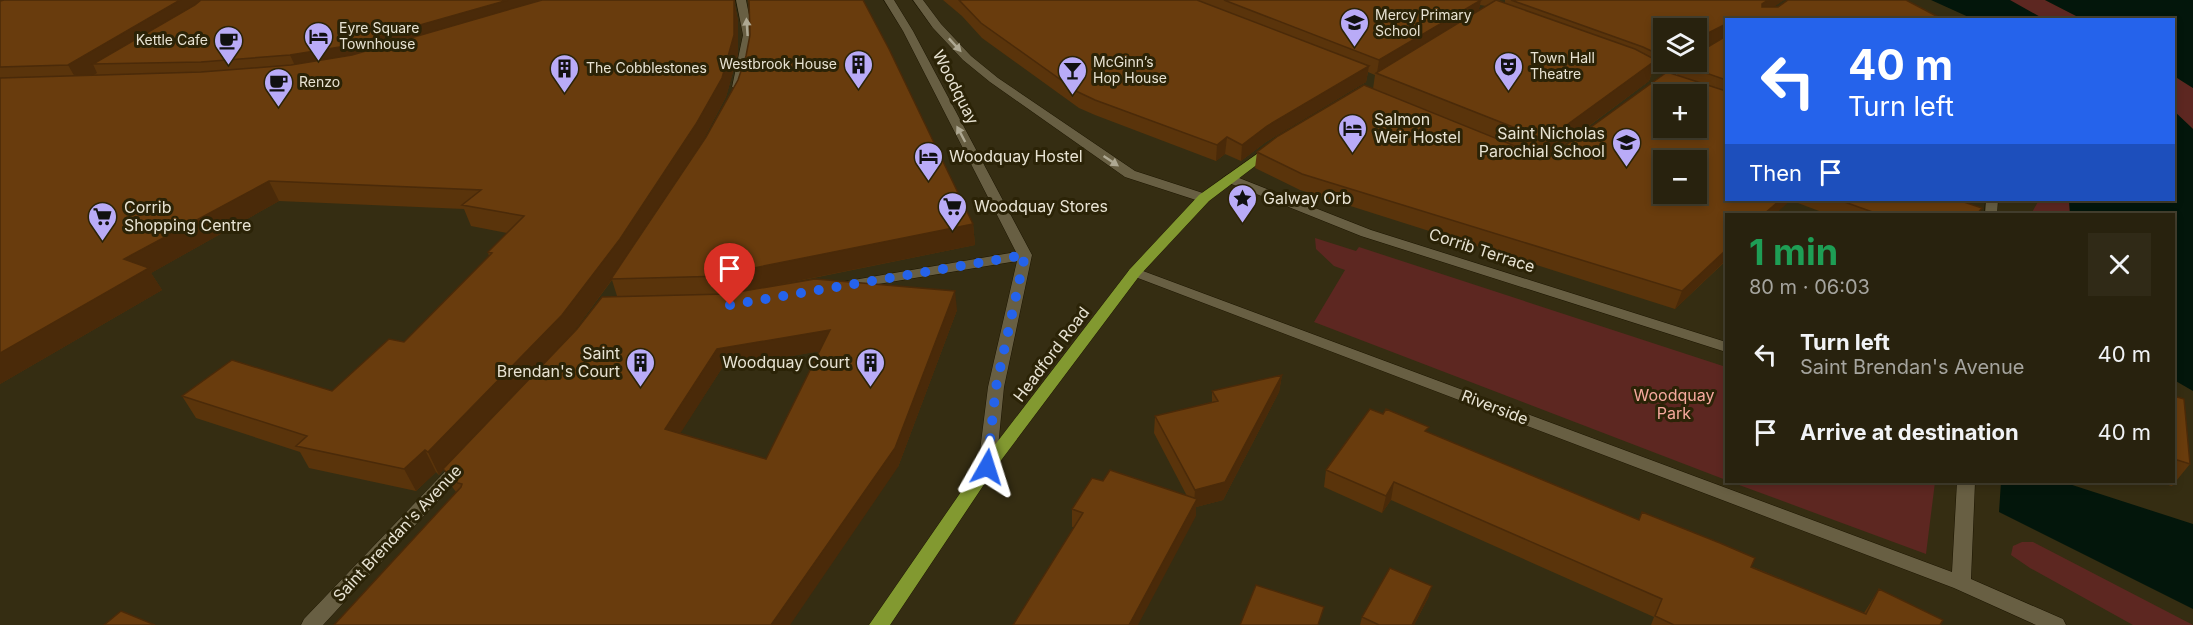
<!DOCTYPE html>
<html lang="en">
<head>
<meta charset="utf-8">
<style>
	body { margin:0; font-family:Inter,sans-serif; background:#302a17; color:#f1f3f6; height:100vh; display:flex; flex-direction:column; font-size:22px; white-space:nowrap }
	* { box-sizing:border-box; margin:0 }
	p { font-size:20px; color:#a5a49e }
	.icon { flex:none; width:33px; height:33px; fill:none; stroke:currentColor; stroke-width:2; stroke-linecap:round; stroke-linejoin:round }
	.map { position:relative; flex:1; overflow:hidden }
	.details { position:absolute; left:1725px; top:213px; width:450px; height:270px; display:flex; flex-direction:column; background:#28220e; border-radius:0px; box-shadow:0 3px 9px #0003,0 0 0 2px #443f2e }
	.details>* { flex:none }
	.banner { position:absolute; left:1725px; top:18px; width:450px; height:183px; border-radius:0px; box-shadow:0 3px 9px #0003,0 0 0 2px #443f2e; background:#2563eb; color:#fff; overflow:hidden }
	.tools { position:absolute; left:1653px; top:18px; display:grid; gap:12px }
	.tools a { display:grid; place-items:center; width:54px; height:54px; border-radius:0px; background:#28220e; box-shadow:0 3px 9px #0003,0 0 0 2px #443f2e; font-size:30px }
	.pin { position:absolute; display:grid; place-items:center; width:51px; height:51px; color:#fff; margin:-62px -26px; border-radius:50% 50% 50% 0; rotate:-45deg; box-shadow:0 0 6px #0007 }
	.pin .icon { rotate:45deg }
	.me { position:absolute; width:66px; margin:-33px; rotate:6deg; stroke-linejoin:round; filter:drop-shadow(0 0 4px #0008) }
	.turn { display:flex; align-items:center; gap:21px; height:126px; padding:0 24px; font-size:27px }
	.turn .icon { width:78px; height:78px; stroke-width:2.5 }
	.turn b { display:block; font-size:42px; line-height:51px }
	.then { display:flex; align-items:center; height:57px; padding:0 24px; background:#0003; gap:12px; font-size:22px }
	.round { display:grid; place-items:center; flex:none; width:63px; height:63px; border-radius:0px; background:#302a17 }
	.headline { display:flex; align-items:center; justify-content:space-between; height:102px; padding:0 24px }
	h1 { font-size:36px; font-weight:700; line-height:45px; color:#1e9e55 }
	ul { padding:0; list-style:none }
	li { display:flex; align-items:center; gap:18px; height:78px; padding:0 24px }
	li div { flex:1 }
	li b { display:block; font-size:22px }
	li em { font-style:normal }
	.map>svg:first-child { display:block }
</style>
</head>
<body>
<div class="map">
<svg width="2193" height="625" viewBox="0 0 2193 625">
	<rect width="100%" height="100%" fill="#352d12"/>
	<!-- green -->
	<path fill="#5d2721" d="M2008 0H2045L2082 19H2041Z
		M2174 76 2193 88V129L2174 111Z
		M2039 200H2069L2070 214H2031Z
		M1315 238 1356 251 1359 247 1726 367V480L1314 322 1345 270 1334 266 1316 249Z
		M1731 482H1935L1926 554Z
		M2022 542H2033L2193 625H2133L2030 568 2011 555 2013 546Z"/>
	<!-- water -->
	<path fill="#03160b" d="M1931 0H2010L2044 19H1973Z
		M2045 0H2193V88L2174 76V20L2082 19Z
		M2174 111 2193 129V391L2174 380V214H2070L2069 200H2174Z
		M2001 482H2063L2193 524V609L1999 512Z"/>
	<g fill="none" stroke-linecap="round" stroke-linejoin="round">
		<defs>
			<path id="minor" d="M736 0H746L753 35 744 87 738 90 732 87 743 35Z
				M884 0H894L913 31 1032 255 1004 387 996 467 993 471 987 473 981 471 978 467 988 387 1017 261 842 290 835 286 842 282 1016 252 903 31Z
				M913 0H923L941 24 971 56 998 78 1135 171 1209 195 1211 198 1204 202 1199 201 1125 177 990 82 963 60 933 28Z
				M1696 60 1699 62 1697 64 1662 86 1658 87 1652 84 1686 62H1696Z
				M1229 174 1371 230 1726 342V352L1361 236 1224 181 1223 178Z
				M1986 200H1998L1997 214H1985Z
				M1135 268 1952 572 1957 482H1975L1971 579 2063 619 2066 625H2036L1954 588 1130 275 1128 272 1130 269Z
				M461 459 467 461 470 465 467 469 323 625H301L304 619 455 461Z"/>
			<path id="major" d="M1271 144 1275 145 1277 148 1275 151 1209 201 1140 275 993 471 890 625H869L981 463 1130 269 1199 195Z"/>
		</defs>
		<!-- minor casing -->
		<use href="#minor" stroke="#1c1500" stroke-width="1"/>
		<!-- major casing -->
		<use href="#major" stroke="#1c1500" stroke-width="1"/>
		<!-- minor -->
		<use href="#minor" fill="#685f43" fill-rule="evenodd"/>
		<!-- major -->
		<use href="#major" fill="#829930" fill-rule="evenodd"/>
	</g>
	<!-- wall -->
	<path fill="#5a340b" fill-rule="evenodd" d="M734 0 738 21V54L726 97 701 144 679 177 706 137 738 80 746 56 750 35V7L748 0H863L973 224 975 245 784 284 957 310 898 467 456 492 453 488 444 469 439 475 436 472 416 491 309 468 300 452 196 418 182 396 332 391 404 342 489 256 488 252 507 233 471 226 464 209 279 201 151 273 162 290 0 384V1ZM612 280 617 296 572 334ZM820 351 766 459 680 433 722 368Z
		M943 0H1500L1499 1 1505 3V0H1784L1773 7 1906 0 1726 20V200H1958L1979 214H1827L1790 200 1675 309 1300 190 1255 168 1257 152 1373 89 1375 75 1368 72 1366 82 1266 142 1241 161 1225 154 1216 161 1095 115 1079 108 982 38 962 16ZM1480 5 1486 6 1478 11ZM1664 28H1696V52L1725 36 1680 64 1677 75 1547 159H1545L1649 81 1653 69 1661 73 1682 62H1664Z
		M1282 375 1279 392 1223 500 1196 507V516L1072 527V509L1103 481 1187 496 1154 433 1155 416 1212 402V391Z
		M2174 396 2190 464 2172 486 2157 482H2174Z
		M1383 414 1864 613 1879 589 1940 625H1651L1654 617 1391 500 1382 513 1324 487 1326 470Z
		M1429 596 1414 625H1360L1362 617Z"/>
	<!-- shaded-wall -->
	<path fill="#4a2a09" d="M180 0H215L93 64 97 73 79 84 68 65Z
		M508 0H576L299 74 290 55Z
		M734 0 738 21V54L726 97 701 144 626 260 570 337 439 475 428 452Z
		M1481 0 1478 15 1377 73 1379 60Z
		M1768 0H1784L1757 18 1762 4Z
		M1726 24V36L1697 51 1700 37Z
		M1656 60 1649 81 1540 162 1546 140Z
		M1665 62H1682L1661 73Z
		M1369 66 1366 82 1266 142 1241 161 1242 145 1267 126Z
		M1227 137 1225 154 1216 161 1217 145Z
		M269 181 279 201 151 273 162 290 0 384V353L124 259Z
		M1780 200H1791L1775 214H1764Z
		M973 224 975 245 762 288 730 298 725 276 744 270Z
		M1726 250V260L1675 309 1682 291Z
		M955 291 957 310 898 467 790 625H771Z
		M830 330 833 349 722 368 671 448 665 429 717 349Z
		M1282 375 1279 392 1223 500 1196 507V516L1138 625H1129L1194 504 1195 490Z
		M425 450 436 472 416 491 404 469Z
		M1394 482 1391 500 1382 513 1386 496Z
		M1432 586 1429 596 1414 625H1412Z"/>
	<!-- building -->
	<path fill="#693c0d" stroke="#4a2a09" stroke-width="1.5" fill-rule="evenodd" d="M4 0H180L68 65 0 67V1Z
		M201 0H508L346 46 290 55 201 62 93 64 195 5Z
		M542 0H734V35L722 78 696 124 620 239 562 315 428 452 425 450 404 469 296 446 307 436 182 396 232 360 332 391 389 339 404 342 492 253 488 252 524 216 462 205 481 190 269 181 124 259 149 268 0 353V78L201 72 291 65 352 55Z
		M749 0H863L889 49 973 224 744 270 758 271 725 276 611 279 706 137 738 80 746 56 750 35Z
		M959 0H1197L1369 66 1267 126 1242 145 1227 137 1217 145 1095 100 1078 92 981 23Z
		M1224 0H1481L1379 60Z
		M1496 0 1635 49 1656 60 1546 140 1376 73Z
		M1511 0H1768L1762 4V7H1778L1788 0H1906L1944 20H1726V24L1700 37 1699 45H1696V28H1664V57L1643 47Z
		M1726 36V80L1680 64 1684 62H1696V54Z
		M1667 72 1726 91V200H1780L1764 214H1726V250L1682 291 1302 174 1257 152 1278 136 1364 85 1547 159ZM1664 94H1696V128H1664ZM1664 160H1696V194H1664Z
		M1839 200H1958L1982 208 1977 214H1878Z
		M815 279 955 291 895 448 771 625H334L461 487 462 484 458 483 443 469 577 329 602 297 726 294ZM830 330 766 459 665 429 717 349Z
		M1282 375 1225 482 1195 490 1155 416 1218 401 1212 391Z
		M2174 396 2184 399 2190 464 2174 459Z
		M1370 409 1383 414 1386 409 1429 427 1425 431 1639 520 1642 512 1720 543 1755 558 1751 567 1866 614 1879 589 1943 620 1940 625H1674L1655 616 1662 599 1394 482 1386 496 1326 470Z
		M1110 470 1197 499 1129 625H1013L1083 513 1072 509 1092 478 1103 481Z
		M1390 568 1432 586 1412 625H1379L1362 617Z
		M1256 585 1324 607 1318 625H1240Z
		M121 611 155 625H104Z"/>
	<!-- one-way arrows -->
	<defs><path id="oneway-solid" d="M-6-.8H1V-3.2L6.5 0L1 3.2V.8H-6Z" transform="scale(1.5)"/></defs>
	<g fill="#aea892">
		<use href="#oneway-solid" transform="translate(747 27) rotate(-94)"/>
		<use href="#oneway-solid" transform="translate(955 45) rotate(47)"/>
		<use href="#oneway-solid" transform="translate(961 134) rotate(-118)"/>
		<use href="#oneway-solid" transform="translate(1111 161) rotate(34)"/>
	</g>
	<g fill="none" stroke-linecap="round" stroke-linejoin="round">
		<!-- route -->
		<path stroke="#2563eb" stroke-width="10" stroke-dasharray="0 18" d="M730 305 1025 255 996 387 987 467"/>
	</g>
	<!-- icons -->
	<defs>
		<symbol id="school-pin" viewBox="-11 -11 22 30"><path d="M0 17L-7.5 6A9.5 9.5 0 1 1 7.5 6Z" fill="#b9abf7" stroke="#2b2307"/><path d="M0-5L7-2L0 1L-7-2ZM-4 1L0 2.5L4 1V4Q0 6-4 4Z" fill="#111"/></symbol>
		<symbol id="hotel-pin" viewBox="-11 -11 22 30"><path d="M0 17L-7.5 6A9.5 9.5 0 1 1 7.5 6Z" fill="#b9abf7" stroke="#2b2307"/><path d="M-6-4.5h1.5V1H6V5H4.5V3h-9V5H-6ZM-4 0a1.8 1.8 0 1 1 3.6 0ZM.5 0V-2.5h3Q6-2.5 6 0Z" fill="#111"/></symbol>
		<symbol id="cafe-pin" viewBox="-11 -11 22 30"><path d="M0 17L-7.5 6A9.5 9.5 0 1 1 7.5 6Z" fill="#b9abf7" stroke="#2b2307"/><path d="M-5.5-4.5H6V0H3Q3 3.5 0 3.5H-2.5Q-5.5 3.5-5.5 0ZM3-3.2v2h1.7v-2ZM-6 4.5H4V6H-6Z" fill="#111"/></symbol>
		<symbol id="building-pin" viewBox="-11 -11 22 30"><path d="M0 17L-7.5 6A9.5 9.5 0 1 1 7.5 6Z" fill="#b9abf7" stroke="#2b2307"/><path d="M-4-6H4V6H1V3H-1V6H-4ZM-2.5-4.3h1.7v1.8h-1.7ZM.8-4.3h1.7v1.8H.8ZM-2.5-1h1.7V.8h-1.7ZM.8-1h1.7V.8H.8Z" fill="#111"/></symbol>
		<symbol id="theatre-pin" viewBox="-11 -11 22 30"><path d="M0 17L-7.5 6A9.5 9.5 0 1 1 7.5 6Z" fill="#b9abf7" stroke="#2b2307"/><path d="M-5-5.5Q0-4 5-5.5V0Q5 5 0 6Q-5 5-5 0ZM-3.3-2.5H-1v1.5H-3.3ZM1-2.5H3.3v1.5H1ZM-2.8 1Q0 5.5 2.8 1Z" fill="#111"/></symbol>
		<symbol id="bar-pin" viewBox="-11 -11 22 30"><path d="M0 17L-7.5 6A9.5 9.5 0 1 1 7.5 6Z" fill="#b9abf7" stroke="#2b2307"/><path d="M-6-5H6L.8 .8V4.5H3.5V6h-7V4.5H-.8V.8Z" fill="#111"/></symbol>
		<symbol id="sight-pin" viewBox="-11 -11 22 30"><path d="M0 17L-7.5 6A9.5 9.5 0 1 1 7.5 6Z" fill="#b9abf7" stroke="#2b2307"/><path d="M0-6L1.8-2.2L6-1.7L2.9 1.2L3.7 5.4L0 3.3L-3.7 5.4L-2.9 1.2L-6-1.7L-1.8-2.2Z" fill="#111"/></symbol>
		<symbol id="supermarket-pin" viewBox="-11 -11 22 30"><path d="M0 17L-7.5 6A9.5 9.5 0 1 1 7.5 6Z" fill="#b9abf7" stroke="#2b2307"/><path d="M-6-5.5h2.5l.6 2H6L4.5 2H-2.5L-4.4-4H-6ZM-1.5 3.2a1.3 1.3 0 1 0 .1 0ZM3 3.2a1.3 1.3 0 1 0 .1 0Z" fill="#111"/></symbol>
	</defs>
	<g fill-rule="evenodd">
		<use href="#school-pin" x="1338" y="6" width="33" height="45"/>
		<use href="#hotel-pin" x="302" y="20" width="33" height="45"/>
		<use href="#cafe-pin" x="212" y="24" width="33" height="45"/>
		<use href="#building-pin" x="842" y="48" width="33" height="45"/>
		<use href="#theatre-pin" x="1492" y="50" width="33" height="45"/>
		<use href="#building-pin" x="548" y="52" width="33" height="45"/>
		<use href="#bar-pin" x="1056" y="54" width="33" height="45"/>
		<use href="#cafe-pin" x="262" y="66" width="33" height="45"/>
		<use href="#hotel-pin" x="1336" y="112" width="33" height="45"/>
		<use href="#school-pin" x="1610" y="126" width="33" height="45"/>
		<use href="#hotel-pin" x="912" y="140" width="33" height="45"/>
		<use href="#sight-pin" x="1226" y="182" width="33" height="45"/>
		<use href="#supermarket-pin" x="936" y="190" width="33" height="45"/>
		<use href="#supermarket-pin" x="86" y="200" width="33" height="45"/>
		<use href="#building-pin" x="624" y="346" width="33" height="45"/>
		<use href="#building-pin" x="854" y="346" width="33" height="45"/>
	</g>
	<g text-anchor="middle" stroke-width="6" stroke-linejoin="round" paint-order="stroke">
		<!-- far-poi labels -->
		<g font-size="14" fill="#e8e3d3" stroke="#2b2307" text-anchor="start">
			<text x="1375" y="20">Mercy Primary<tspan x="1375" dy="16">School</tspan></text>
			<text x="339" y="33">Eyre Square<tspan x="339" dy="16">Townhouse</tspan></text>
			<text x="208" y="45" text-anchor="end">Kettle Cafe</text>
			<text x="1530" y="63">Town Hall<tspan x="1530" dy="16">Theatre</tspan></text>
			<text x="1093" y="67">McGinn’s<tspan x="1093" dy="16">Hop House</tspan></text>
			<text x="837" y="69" text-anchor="end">Westbrook House</text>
			<text x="586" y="73">The Cobblestones</text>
			<text x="299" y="87">Renzo</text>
		</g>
		<!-- street labels -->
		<g font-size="16" fill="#e8e3d3" stroke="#2b2307">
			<text transform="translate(956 87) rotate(63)" y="6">Woodquay</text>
			<text transform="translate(1482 250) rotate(18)" y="6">Corrib Terrace</text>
			<text transform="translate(1051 354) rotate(-53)" y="6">Headford Road</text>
			<text transform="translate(1495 407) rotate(21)" y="6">Riverside</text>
			<text transform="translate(397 533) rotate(-47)" y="6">Saint Brendan's Avenue</text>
		</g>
		<!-- poi labels -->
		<g font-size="16" fill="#e8e3d3" stroke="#2b2307" text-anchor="start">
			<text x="1374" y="125">Salmon<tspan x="1374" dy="18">Weir Hostel</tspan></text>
			<text x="1605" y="139" text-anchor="end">Saint Nicholas<tspan x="1605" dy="18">Parochial School</tspan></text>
			<text x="949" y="162">Woodquay Hostel</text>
			<text x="1263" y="204">Galway Orb</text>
			<text x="974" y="212">Woodquay Stores</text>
			<text x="124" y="213">Corrib<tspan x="124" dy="18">Shopping Centre</tspan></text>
			<text x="620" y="359" text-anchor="end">Saint<tspan x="620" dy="18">Brendan's Court</tspan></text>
			<text x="850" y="368" text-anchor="end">Woodquay Court</text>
		</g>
		<!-- park labels -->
		<g font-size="16" fill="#f6a99e" stroke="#2b2307">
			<text x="1674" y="401">Woodquay<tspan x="1674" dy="18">Park</tspan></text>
		</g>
	</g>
</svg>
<div class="tools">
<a><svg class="icon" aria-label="layers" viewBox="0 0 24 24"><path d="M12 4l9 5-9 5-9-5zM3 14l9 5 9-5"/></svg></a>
<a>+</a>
<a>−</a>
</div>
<div class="pin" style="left:730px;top:305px;background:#d93025"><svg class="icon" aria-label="arrive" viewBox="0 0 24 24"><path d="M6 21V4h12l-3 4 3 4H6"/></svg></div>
<svg class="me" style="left:987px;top:467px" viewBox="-20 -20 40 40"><path d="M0-17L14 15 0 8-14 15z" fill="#2563eb" stroke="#fff" stroke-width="4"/></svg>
<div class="banner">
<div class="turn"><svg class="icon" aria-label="left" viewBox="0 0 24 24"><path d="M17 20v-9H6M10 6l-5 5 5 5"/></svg><div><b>40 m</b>Turn left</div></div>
<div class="then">Then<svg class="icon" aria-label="arrive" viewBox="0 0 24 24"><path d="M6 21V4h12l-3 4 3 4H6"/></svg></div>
</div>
<section class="details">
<div class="headline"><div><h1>1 min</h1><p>80 m · 06:03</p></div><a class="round"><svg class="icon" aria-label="close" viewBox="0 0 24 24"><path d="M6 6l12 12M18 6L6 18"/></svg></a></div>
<ul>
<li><svg class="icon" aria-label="left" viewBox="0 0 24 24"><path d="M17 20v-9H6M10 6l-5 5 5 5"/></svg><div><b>Turn left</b><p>Saint Brendan's Avenue</p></div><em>40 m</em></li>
<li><svg class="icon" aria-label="arrive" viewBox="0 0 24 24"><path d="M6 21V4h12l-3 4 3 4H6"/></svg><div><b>Arrive at destination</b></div><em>40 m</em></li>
</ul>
</section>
</div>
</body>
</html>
